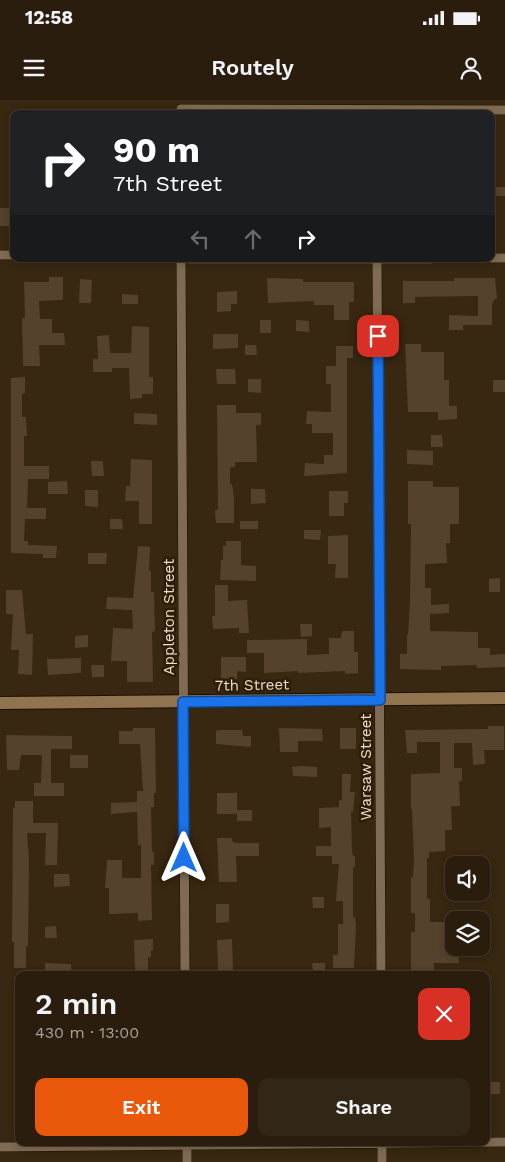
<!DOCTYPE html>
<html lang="en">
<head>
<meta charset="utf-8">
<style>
	body { margin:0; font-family:"Work Sans",sans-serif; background:#322616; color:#f1f3f6; height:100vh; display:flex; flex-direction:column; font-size:19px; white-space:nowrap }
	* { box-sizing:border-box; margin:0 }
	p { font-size:16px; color:#a5a29d }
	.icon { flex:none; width:28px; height:28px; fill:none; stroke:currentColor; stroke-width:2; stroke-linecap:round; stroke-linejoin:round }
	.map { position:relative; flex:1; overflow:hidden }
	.panel { position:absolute; left:15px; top:871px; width:475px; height:175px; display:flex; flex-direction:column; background:#2a1d0d; border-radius:10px; box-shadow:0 2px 8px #0003,0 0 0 1px #463b2e }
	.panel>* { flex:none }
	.guide { position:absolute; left:10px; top:10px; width:485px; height:152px; border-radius:10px; box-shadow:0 2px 8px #0003,0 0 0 1px #463b2e; background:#202124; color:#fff; overflow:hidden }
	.fabs { position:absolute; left:445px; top:756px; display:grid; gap:10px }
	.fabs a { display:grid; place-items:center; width:45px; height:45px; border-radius:10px; background:#2a1d0d; box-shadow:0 2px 8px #0003,0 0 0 1px #463b2e; font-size:25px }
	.pin { position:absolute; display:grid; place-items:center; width:42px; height:42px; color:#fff; margin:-21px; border-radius:10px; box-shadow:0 2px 8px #0006 }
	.me { position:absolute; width:55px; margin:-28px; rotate:0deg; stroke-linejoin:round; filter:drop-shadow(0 0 4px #0008) }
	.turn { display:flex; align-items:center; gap:18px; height:105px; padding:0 20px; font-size:22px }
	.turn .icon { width:65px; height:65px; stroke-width:2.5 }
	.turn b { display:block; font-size:35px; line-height:42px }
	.lanes { display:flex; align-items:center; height:48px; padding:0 20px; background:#0003; justify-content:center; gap:25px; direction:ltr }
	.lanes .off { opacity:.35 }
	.round { display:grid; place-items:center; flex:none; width:52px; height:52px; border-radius:10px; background:#322616 }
	.overview { display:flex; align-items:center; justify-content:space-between; height:85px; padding:0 20px }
	h1 { font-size:30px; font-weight:600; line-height:38px }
	.cta { display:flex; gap:10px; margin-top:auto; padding:10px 20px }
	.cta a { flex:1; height:58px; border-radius:10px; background:#ea580c; color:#fff; font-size:20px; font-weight:600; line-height:58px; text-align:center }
	.cta a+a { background:#322616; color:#f1f3f6 }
	.status { display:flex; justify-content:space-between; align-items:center; height:35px; padding:0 25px; background:#2a1d0d; direction:ltr }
	.status svg { height:14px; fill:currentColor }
	header { display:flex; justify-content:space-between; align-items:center; height:65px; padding:0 20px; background:#2a1d0d; font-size:22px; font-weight:600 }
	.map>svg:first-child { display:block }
</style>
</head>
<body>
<div class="status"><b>12:58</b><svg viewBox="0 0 49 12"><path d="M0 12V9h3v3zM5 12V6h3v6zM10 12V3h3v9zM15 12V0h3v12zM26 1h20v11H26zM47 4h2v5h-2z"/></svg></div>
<header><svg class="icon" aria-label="menu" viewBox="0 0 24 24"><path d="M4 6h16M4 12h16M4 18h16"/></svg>Routely<svg class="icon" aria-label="person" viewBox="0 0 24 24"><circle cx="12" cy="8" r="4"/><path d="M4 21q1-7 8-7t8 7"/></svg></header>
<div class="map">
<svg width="505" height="1062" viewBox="0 0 505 1062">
	<rect width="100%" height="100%" fill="#382711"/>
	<!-- building -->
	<path fill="#55422c" d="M491 87H505V96H491Z
		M0 108H10V126H0Z
		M49 177H63V200L39 201 40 219H52V233H64L65 245H39L40 266H23L22 218H25L24 182H49Z
		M267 178 303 179V182H354V202H349V220H334V205H314V201L268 203Z
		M454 178H495L497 199H494L492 205V225H463V230H449V215L478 216V196L415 197V203H403V181H454Z
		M80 179 92 180 91 203H79Z
		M237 191V204H231V211L217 212V192Z
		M122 194 138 195V204H122Z
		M260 220H271V233H260Z
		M296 220 309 221V232L296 231Z
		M132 226 149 227V277H153V294H142V298L130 299 129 268H112V272H93V259H98L97 236 109 235 110 253H131Z
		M213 234H238V248L213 249Z
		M405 244H421V252H444V280H449V306H457V319L438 320V312H408Z
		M245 245H256L257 255H245Z
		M336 246H353V258H347V373L304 376 305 363 324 364V355H333V333H312V324H306L307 311 331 312V284H326V266H336Z
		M216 269H235L236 284H217Z
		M25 277V293L22 294V317H26L27 336H24V366H49V379H28L27 408H46V419H25L24 441H28V445L57 446 56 458H43V454L11 453V278Z
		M248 279H261V293L248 292Z
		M493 280H505V292H493Z
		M217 305H236V313H261V325H256L257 362H235V367H230V384H232L234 397V423H216L215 410H218Z
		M134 313 157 314V325L134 324Z
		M431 335H442L443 347H431Z
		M407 350 433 351V365L407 364Z
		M131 359 152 360V424H139V401H125L126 386H130Z
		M91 361H103L104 376H92Z
		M67 381 68 394H48V382Z
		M408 381H433V387H459V424H450V443H446L447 463 425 464V488H431V505L449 504V513L430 514V531L478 532V548H490V555L505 554V567L477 568V565L441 566V570L400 569V554H407V535H408L410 501 411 424H408Z
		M251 389H265L266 403 251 404Z
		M85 390H98V407L85 406Z
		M329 391H348V403H344V416H329Z
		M110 419H122L123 429H110Z
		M240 421H258V429H240Z
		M304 430H321L320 440 304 439Z
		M348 435V478H335L336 464H328V436Z
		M226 441H241V465L256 466V481L220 480 221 460H223V446H226Z
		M138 446 150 447 149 471H151V492H154L155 531 152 532 153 582H127V561H111L113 528 133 529 132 510 106 509 107 497 133 498Z
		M88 453H107L106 464H88Z
		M500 478V492H489V479Z
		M215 485H228V501L247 500 249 533H239V528L213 529 212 516H215Z
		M6 490H22L26 534H33L32 575 18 574 19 550H11L13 514H6Z
		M300 524H312V536L301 537Z
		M342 531H354V552H358V573L345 574V571L298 573V571L264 573V553H247V540L307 539V555L329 554V538H341Z
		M88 535V547L75 548V536Z
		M221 557H246V572L237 571V579H221Z
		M81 558V573L48 575 47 559Z
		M91 565H104V577H92Z
		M488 626H504V650H484L485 664 473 665 472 643H454V668H462V681H459L460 706H451L452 730H445V751L429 752V758H427V799H430V822H454V849H458L459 863H434V871H411V832H415V813H411V777H413L414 760 412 709H411V674L440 673V642H417V653H407L405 630 488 629Z
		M133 628H155L156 693H154V707H151L152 752H154V765H151L152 820 138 821V813L109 814V788H105L107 760H122V778H141V745H138L137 712 111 714V703L137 702V691H143L140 644H119V631H133Z
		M279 628 322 629 323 641H298V652H280Z
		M340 628H356V649H340Z
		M220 630H242L243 636H251V647L216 644V631Z
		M6 635 72 636V649H51V683H64V696H34V683H41L42 655H21L19 670H7Z
		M70 655H88V668H70Z
		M302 666 317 667V677L293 676 292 667Z
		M342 674H351L350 692H355L353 712H351L352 751 353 756H355V767H353V817H355L356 824 354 868H333V855H338V824H343V801H336L339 764H332V756H316V746H331V727L319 728V708L339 707V700H342Z
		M217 693H237V714H217Z
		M15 701H33V723H58L57 765H45L46 733H27L29 759 28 846H26V868H14V842H12L13 708H15Z
		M237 710H252V721H237Z
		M217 738H232V741L235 743H259V756H236L237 782H219Z
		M54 774H69L70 786 54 787Z
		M312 797H324V808H313Z
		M216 804H229V822L216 823Z
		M56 826 57 838H45V827Z
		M153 839V850H151V857H148V870H135L134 840Z
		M232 839 233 871H218L217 840Z
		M45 863 71 864V875L45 874Z
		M312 863H325V872H313Z
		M489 982H500V994H490Z"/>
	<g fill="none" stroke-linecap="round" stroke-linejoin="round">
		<defs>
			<path id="street" d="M181 9 505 10
				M0 155H14
				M491 158H505
				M181 159 185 875
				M189 159H431
				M377 159 381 875
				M187 1042V1062
				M382 1042V1062
				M0 1047 505 1042"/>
			<path id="secondary" d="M0 603 505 598"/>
		</defs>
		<!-- street casing -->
		<use href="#street" stroke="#1f0f00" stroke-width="10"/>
		<!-- secondary casing -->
		<use href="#secondary" stroke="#1f0f00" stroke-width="14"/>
		<!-- street -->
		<use href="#street" stroke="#7f6b53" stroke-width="9"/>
		<!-- secondary -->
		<use href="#secondary" stroke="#90734f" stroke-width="12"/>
	</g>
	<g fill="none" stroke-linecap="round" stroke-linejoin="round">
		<defs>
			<path id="route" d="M184 758 183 602 380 600 378 236"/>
		</defs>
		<!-- route casing -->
		<use href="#route" stroke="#114b97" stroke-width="12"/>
		<!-- route -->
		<use href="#route" stroke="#1a73e8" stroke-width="9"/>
	</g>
	<g text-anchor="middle" stroke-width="5" stroke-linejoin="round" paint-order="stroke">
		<!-- street labels -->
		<g font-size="15" fill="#ebdfd2" stroke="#2e1d07">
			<text transform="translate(169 517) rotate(-90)" y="5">Appleton Street</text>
			<text transform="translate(252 585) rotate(-1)" y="5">7th Street</text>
			<text transform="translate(366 667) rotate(-90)" y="5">Warsaw Street</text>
		</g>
	</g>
</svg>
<div class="fabs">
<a><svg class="icon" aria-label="sound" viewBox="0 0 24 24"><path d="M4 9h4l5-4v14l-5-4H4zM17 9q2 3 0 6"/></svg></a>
<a><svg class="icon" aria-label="layers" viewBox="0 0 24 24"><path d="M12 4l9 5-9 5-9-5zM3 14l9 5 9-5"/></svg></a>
</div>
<div class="pin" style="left:378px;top:236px;background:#d93025"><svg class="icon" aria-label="arrive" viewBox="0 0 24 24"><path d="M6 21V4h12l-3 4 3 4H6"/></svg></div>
<svg class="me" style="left:184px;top:758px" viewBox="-20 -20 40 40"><path d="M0-17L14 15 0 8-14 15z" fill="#1a73e8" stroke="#fff" stroke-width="4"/></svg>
<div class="guide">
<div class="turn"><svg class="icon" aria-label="right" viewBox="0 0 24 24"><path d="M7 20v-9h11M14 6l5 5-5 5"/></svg><div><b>90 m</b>7th Street</div></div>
<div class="lanes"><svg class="icon off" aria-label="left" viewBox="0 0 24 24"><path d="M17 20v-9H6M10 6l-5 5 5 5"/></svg><svg class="icon off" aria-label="ahead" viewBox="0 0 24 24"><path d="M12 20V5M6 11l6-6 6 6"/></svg><svg class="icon" aria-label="right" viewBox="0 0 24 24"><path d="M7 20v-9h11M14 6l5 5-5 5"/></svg></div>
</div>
<section class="panel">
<div class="overview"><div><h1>2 min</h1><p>430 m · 13:00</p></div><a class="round" style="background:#d93025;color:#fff"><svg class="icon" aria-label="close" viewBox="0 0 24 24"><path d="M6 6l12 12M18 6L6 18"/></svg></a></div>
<div class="cta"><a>Exit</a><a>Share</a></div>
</section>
</div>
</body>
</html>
